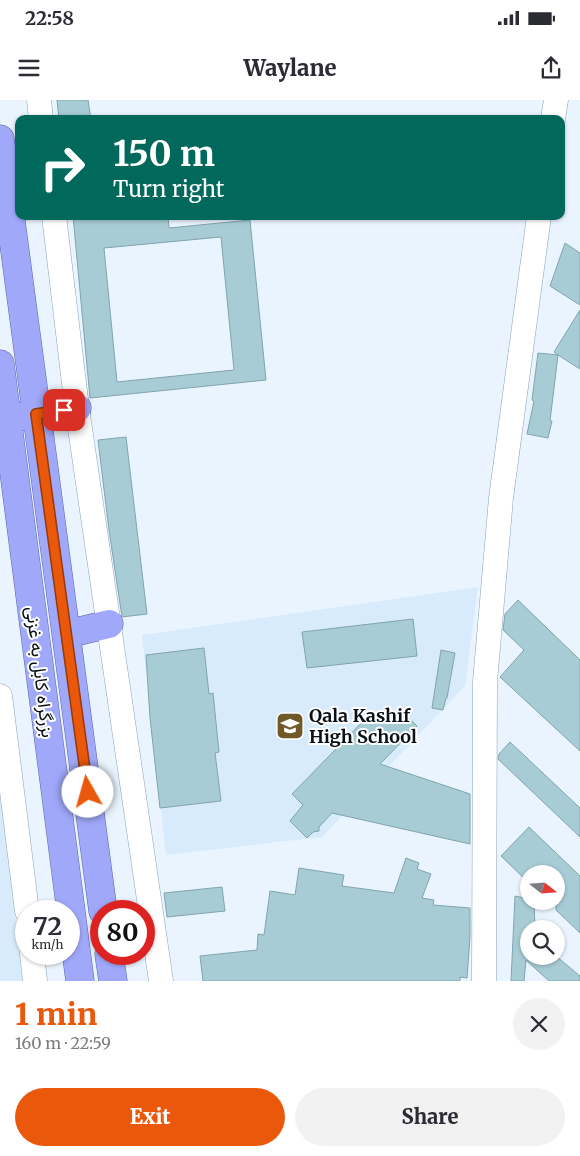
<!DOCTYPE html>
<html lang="en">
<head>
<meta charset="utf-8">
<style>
	body { margin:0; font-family:Merriweather,Vazirmatn,serif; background:#f2f2f3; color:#2b2b33; height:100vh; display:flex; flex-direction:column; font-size:19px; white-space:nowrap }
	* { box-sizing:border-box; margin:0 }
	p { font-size:16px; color:#7c7c81 }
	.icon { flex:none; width:28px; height:28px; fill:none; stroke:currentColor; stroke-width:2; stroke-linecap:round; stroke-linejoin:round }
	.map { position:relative; height:881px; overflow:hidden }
	.details { display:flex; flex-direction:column; background:#fff; flex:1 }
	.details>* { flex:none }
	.guide { position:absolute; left:15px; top:15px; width:550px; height:105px; border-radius:10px; box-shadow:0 1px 4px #0004; background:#00695c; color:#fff; overflow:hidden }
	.needle { width:32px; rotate:107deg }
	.tools { position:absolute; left:520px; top:765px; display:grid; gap:10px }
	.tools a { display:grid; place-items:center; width:45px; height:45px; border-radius:50%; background:#fff; box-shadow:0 1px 4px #0004; font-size:25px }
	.speed { position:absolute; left:15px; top:800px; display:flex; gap:10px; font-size:25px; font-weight:700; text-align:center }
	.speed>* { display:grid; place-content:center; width:65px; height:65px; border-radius:50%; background:#fff; box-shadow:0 1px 4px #0004; line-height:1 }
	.speed small { font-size:12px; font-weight:400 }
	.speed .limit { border:8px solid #d22; background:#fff; color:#111 }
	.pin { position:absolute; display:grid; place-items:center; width:42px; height:42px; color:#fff; margin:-21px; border-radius:10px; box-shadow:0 2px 8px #0006 }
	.me { position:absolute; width:55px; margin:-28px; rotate:353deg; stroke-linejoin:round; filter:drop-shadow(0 0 4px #0008) }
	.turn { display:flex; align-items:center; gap:18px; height:105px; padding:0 15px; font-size:22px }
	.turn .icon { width:65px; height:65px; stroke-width:2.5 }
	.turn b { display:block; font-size:35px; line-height:42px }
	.round { display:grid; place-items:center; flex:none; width:52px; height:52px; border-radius:26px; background:#f2f2f3 }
	.summary { display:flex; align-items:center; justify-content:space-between; height:85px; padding:0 15px }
	h1 { font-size:30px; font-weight:800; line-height:38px; color:#ea580c }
	.cta { display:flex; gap:10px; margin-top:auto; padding:10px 15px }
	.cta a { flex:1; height:58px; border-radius:30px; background:#ea580c; color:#fff; font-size:20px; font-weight:800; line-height:58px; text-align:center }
	.cta a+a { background:#f2f2f3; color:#2b2b33 }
	.status { display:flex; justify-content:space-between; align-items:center; height:35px; padding:0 25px; background:#fff; direction:ltr }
	.status svg { height:14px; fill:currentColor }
	header { display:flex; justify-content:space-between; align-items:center; height:65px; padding:0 15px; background:#fff; font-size:22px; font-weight:800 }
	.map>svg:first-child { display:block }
</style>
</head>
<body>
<div class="status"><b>22:58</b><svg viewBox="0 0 49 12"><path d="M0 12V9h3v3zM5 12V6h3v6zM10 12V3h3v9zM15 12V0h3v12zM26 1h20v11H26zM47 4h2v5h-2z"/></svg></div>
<header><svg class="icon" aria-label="menu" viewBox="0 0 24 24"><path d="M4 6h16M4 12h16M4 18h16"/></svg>Waylane<svg class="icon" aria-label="share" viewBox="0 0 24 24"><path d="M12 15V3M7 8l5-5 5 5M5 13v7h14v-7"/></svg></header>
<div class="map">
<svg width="580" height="881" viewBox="0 0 580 881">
	<rect width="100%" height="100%" fill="#eaf4fe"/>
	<!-- built -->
	<path fill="#d8ebfc" d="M478 487 465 586 322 737 166 755 142 535Z
		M0 693 23 881H0Z"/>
	<!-- building -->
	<path fill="#a7ccd5" stroke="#80a4ad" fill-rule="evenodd" d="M57 0H88L91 19H59Z
		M73 116H168L169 128 250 120 266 280 90 298ZM221 137 234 270 117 282 104 148Z
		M565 143 580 153V205L550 186Z
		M580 210V269L558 255 550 321H552L548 338 527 334 534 301 532 300 538 253 558 255 554 252Z
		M126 337 147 514 122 517 109 430 98 340Z
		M518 500 580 560V651L500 577 524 550 503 530 505 514Z
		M413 519 417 556 307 568 302 532Z
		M204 548 209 594 213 593 219 652 215 653 221 701 160 708 150 618 146 555Z
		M441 550 455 553 447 598H446L443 610 432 608Z
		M400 609 417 626 380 664 470 694V744L332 713 319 727V731L313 732 307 738 290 721 303 705 292 694 373 611 382 620 389 613 392 616Z
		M510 642 580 708V737L498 659 499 654Z
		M529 727 580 776V833L556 810V774H529V783L501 756Z
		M406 758 419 763 417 769 431 774 422 798 434 800 433 805 470 808V836L467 878 460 877V881H203L200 856 257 850 258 834 264 835 270 791 295 795 299 768 344 775 342 786 394 793Z
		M222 787 225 811 167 817 164 793Z
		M515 796 529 799V801H534L535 829H529V856H556L580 876V881H549L526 860 524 881H511Z"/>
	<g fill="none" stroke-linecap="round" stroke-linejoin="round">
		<defs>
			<path id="tertiary" d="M39 0 41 19
				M553 19 556 0
				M54 116 77 308 161 881
				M0 596 27 811
				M32 854 35 881
				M484 881 485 582 501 398 539 116"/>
			<path id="trunk" d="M0 39 103 811
				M0 264 80 881
				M19 317 77 308
				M67 534 109 524
				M109 854 113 881"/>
		</defs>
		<!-- tertiary casing -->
		<use href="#tertiary" stroke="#8aa2b8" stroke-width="25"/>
		<!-- trunk casing -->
		<use href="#trunk" stroke="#5b64a9" stroke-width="29"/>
		<!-- tertiary -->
		<use href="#tertiary" stroke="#fff" stroke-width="24"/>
		<!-- trunk -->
		<use href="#trunk" stroke="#a0a8fa" stroke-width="28"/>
	</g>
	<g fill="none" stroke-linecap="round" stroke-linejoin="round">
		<defs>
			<path id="route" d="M64 310 36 314 88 692"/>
		</defs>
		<!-- route casing -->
		<use href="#route" stroke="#983908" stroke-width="12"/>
		<!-- route -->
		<use href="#route" stroke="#ea580c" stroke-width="9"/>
	</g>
	<!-- icons -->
	<defs>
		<symbol id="school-square" viewBox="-11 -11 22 22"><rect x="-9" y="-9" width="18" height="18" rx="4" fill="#6f5929" stroke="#fff"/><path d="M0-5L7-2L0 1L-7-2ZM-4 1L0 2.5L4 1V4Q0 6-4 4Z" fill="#fff"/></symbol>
	</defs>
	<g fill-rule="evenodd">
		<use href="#school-square" x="274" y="610" width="32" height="32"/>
	</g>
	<g text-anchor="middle" stroke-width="4" stroke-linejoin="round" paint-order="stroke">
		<!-- street labels -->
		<g font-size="18" fill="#060e16" stroke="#fff">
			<text transform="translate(40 572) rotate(83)" y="6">بزرگراه کابل به غزنی</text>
		</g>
		<!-- poi labels -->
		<g font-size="18" font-weight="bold" fill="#060e16" stroke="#fff" text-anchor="start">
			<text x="309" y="622">Qala Kashif<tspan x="309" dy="21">High School</tspan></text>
		</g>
	</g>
</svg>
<div class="tools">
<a><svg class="needle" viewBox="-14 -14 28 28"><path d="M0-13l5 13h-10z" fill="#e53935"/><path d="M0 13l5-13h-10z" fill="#7c7c81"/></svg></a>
<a><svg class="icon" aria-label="search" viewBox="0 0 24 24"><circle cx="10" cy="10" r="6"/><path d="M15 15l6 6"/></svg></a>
</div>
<div class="speed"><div>72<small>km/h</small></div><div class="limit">80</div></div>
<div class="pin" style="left:64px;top:310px;background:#d93025"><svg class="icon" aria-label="arrive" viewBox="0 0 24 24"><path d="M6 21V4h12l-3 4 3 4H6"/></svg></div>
<svg class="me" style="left:88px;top:692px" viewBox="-20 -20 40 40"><circle r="19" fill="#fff"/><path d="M0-13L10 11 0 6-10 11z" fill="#ea580c"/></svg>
<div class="guide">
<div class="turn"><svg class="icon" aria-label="right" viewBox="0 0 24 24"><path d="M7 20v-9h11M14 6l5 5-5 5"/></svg><div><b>150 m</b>Turn right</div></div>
</div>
</div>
<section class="details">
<div class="summary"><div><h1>1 min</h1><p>160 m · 22:59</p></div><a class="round"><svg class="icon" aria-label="close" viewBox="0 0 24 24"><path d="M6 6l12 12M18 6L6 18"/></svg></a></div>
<div class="cta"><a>Exit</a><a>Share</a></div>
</section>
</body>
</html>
